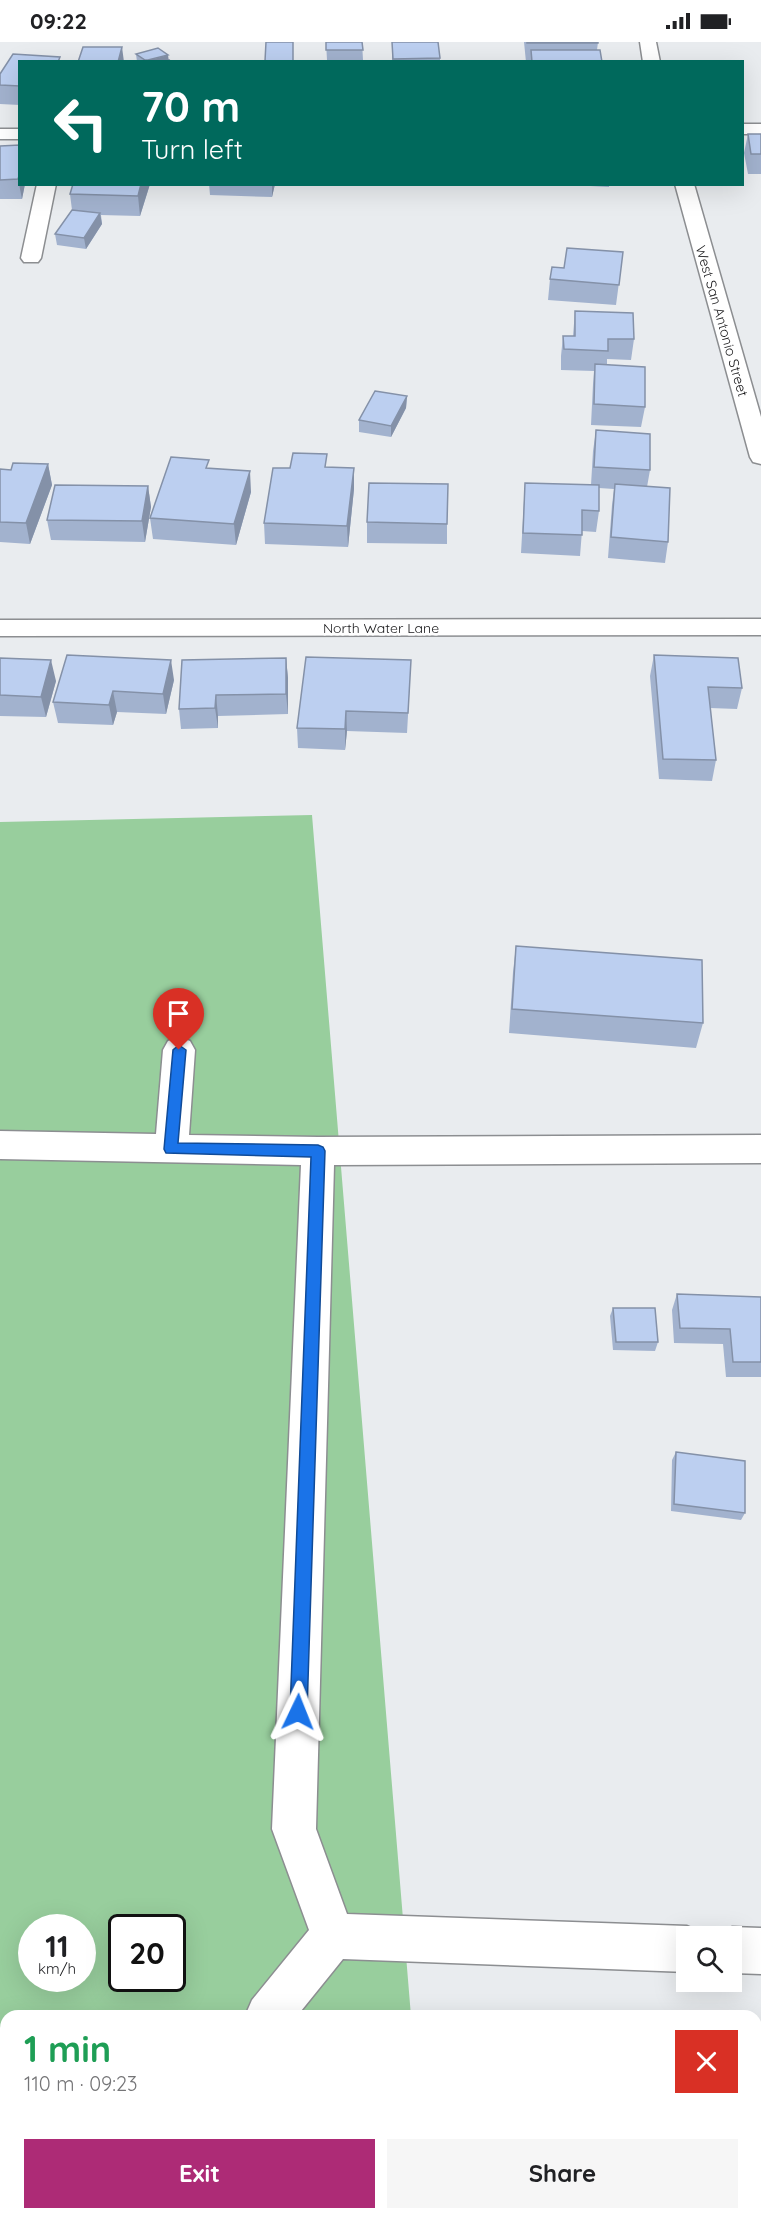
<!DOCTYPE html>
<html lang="en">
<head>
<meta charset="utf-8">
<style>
	body { margin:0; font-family:Quicksand,sans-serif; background:#f6f6f6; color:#202124; height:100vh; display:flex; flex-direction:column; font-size:22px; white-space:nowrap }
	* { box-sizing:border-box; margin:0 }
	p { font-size:20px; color:#757577 }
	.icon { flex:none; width:33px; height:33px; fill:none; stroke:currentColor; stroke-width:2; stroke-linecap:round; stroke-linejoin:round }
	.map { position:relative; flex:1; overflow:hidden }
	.panel { position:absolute; left:0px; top:1968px; width:762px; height:210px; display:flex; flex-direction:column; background:#fff; border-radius:18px 18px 0 0; box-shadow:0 6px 24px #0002 }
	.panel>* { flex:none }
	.hud { position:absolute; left:18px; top:18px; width:726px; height:126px; border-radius:0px; box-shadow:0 6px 24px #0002; background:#00695c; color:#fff; overflow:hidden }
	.buttons { position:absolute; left:676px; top:1884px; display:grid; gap:12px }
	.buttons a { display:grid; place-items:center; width:66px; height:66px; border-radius:0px; background:#fff; box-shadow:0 6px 24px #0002; font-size:30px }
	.speed { position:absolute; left:18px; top:1872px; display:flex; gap:12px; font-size:30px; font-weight:700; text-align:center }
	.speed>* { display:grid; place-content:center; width:78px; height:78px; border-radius:50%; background:#fff; box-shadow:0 6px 24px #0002; line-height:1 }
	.speed small { font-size:15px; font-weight:400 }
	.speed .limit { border:3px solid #111; border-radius:9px; background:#fff; color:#111 }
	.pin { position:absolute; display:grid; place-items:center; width:51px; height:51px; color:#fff; margin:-62px -26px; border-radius:50% 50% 50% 0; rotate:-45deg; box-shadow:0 0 6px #0007 }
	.pin .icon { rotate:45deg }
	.me { position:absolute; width:66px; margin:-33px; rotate:2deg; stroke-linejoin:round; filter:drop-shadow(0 0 4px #0008) }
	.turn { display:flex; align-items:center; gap:21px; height:126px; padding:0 24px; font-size:27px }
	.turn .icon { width:78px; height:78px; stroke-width:2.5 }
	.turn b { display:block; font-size:42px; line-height:51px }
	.round { display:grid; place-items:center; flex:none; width:63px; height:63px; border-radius:0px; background:#f6f6f6 }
	.summary { display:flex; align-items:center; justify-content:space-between; height:102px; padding:0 24px }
	h1 { font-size:36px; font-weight:700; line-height:45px; color:#1e9e55 }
	.button { display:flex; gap:12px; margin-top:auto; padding:12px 24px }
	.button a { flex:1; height:69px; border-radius:0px; background:#ad2b76; color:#fff; font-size:24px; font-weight:700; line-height:69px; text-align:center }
	.button a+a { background:#f6f6f6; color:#202124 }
	.status { display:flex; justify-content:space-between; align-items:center; height:42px; padding:0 30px; background:#fff; direction:ltr }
	.status svg { height:16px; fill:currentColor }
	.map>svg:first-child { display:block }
</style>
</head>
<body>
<div class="status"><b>09:22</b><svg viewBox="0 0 49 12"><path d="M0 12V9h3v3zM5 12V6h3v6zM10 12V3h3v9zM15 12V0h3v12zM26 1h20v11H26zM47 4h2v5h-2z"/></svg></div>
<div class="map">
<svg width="761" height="2178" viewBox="0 0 761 2178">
	<rect width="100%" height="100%" fill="#e9ecef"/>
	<!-- green -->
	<path fill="#98ce9d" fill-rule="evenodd" d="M312 773 411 1974H6V2172H427L428 2178H0V780ZM32 1886H82V1936H32ZM122 1886H172V1936H122Z"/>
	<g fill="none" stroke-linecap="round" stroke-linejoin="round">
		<defs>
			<path id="minor" d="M640 0H656L660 20H643Z
				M742 82H761V92H742Z
				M0 87H20V97H0Z
				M37 142H56L41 216 38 220H24L21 216Z
				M675 142H694L761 375V422L753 420 750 415Z
				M761 577V593L0 594V578Z
				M179 995 190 999 195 1008 189 1093 318 1095 761 1093V1121L334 1123 316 1787 347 1872 687 1884 703 1891 704 1894H687V1930L343 1917 297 1974H245L252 1958 309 1888 272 1787 301 1123 0 1117V1089L156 1092 163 1008 168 999Z
				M732 1885 761 1886V1932L732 1931V1894H715Z
				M55 2172H109L106 2178H52Z"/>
		</defs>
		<!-- minor casing -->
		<use href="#minor" stroke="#8c8e91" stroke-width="3"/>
		<!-- minor -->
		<use href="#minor" fill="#fff" fill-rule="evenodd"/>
	</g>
	<!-- wall -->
	<path fill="#a2b2ce" d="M326 0H362L363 18H327Z
		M392 0 440 16V20H392Z
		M524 0H598L597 8 602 20H526Z
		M136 12 169 20H137Z
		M20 20V63L0 62V32Z
		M748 92H761V132H748L744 111Z
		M20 103V142H25L22 157H0V104Z
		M150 142 140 174 101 173 102 182 86 207 57 203 55 192 72 168 70 152Z
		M209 142H275L272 155 210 153Z
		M408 142H440V144Z
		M552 142H609V145Z
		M623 210 616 263 548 258 550 237 564 226Z
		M575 269 634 297 631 318 607 317V323L645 365 641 385 591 383 593 342 594 329 561 328V314L563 294H573Z
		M407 354 406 366 391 395 359 390V378Z
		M596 388 650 428 647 445 668 500 665 521 608 516 612 463 614 447 599 446V469L596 490 582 489 580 514 521 511 525 441 591 443 593 409Z
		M48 422 52 443 30 502 0 500V427L11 428Z
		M328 425 354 426V447L348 505 265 502 264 481 290 426Z
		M210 426 251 450 236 503 153 497 150 476Z
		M148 444 151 465 145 500 51 498 47 478Z
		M367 480 447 482V502L367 501Z
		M654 613 742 646 737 667 710 666 716 718 712 739 659 737 650 634Z
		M0 616 56 639 46 675 0 674Z
		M286 616 288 636V672L218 674V686L181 687 179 667Z
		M174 638 166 672 117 670 113 683 58 681 53 660Z
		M410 638 407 691 347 689 345 708 298 706 297 686Z
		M516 904 703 981 696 1006 509 991 513 930Z
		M677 1252 761 1255V1335H726L723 1302 674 1301 672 1268Z
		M613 1266 658 1300 655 1309 613 1308 610 1274Z
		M676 1410 745 1471 741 1478 671 1469 672 1418Z"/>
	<!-- shaded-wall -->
	<path fill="#8491a8" d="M122 5 124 20H118Z
		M168 13 169 20H146V19Z
		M20 131V142H25L22 157 18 137Z
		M141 142H150L140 174 138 154Z
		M272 142H275L272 155Z
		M100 171 102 182 86 207 84 196Z
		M407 354 406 366 391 395V384Z
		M48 422 52 443 30 502 26 481Z
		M354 426V447L348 505 347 484Z
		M250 429 251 450 236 503 234 482Z
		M148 444 151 465 145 500 142 479Z
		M286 616 288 636V672L286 652Z
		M51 618 56 639 46 675 41 655Z
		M171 618 174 638 166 672 163 652Z
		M113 649 117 670 113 683 109 663Z
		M216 653 218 674V686L215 666Z
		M346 669 347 689 345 708V687Z"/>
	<!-- building -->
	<path fill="#bccff0" stroke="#8491a8" stroke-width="1.5" d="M266 0H293V19H265Z
		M326 0H362L363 8H326Z
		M392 0H438L440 16 393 17Z
		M527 0H598V1H527Z
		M83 5H122L118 20H78Z
		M158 6 168 13 148 18H145L136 12Z
		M531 8H600L602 20H532Z
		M13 12 60 15 58 20H20V44L0 43V32Z
		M144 18H169L168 20H144Z
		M748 92H761V112H751Z
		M20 103V131L18 137 0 138V104Z
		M73 142H141L138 154 70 152Z
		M72 168 100 171 84 196 55 192Z
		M567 206 623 210 619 243 550 237 552 225 564 226Z
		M575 269 633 271 634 297H608V309L564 307 563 294H575Z
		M595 322 645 325V365L594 362Z
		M375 349 407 354 391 384 359 378Z
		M596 388 650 392V428L594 425Z
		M293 411 327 412 325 425 354 426 347 484 264 481 273 426H290Z
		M171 415 209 418 206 426 250 429 234 482 150 476Z
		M13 421 48 422 26 481 0 480V427L11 428Z
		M369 441 448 442 447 482 367 480Z
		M525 441 599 443V469L582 468V493L523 491Z
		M615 442 670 446 668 500 611 495Z
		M55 443 148 444 142 479 47 478Z
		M67 613 171 618 163 652 113 649 109 663 53 660Z
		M654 613 738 616 742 646 708 645 716 718 663 717Z
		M306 615 411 618 408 671 346 669 345 687 297 686Z
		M0 616 51 618 41 655 0 653Z
		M286 616V652L216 653 215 666 179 667 182 618Z
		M516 904 702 918 703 981 512 967Z
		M677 1252 761 1255V1320H733L730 1287 680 1286Z
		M613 1266H655L658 1300H616Z
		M676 1410 745 1419V1471L674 1462Z"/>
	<!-- route -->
	<path fill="#1a73e8" stroke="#114b97" stroke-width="1.5" d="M179 1003 186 1008 178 1101 318 1103 323 1105 325 1109 307 1670 304 1676 298 1678 292 1676 290 1670 311 1115 166 1111 164 1107 173 1008Z"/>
	<g text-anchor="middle" stroke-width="5" stroke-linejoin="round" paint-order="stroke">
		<!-- far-street labels -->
		<g font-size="14" fill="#171719" stroke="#fff">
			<text transform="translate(722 279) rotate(74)" y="5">West San Antonio Street</text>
			<text x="381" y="591">North Water Lane</text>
		</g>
	</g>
</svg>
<div class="buttons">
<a><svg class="icon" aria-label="search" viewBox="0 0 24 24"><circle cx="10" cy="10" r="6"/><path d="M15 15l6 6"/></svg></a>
</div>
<div class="speed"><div>11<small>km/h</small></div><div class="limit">20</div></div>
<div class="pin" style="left:179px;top:1008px;background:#d93025"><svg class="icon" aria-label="arrive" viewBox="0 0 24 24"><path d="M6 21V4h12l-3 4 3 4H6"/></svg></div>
<svg class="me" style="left:298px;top:1670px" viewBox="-20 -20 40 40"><path d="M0-17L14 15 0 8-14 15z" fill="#1a73e8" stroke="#fff" stroke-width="4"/></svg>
<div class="hud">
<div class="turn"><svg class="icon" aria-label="left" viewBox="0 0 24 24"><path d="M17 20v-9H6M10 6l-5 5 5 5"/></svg><div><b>70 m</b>Turn left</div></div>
</div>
<section class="panel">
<div class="summary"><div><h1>1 min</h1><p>110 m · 09:23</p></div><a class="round" style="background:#d93025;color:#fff"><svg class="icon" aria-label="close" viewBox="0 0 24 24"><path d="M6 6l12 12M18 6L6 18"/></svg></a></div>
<div class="button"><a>Exit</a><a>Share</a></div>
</section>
</div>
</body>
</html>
